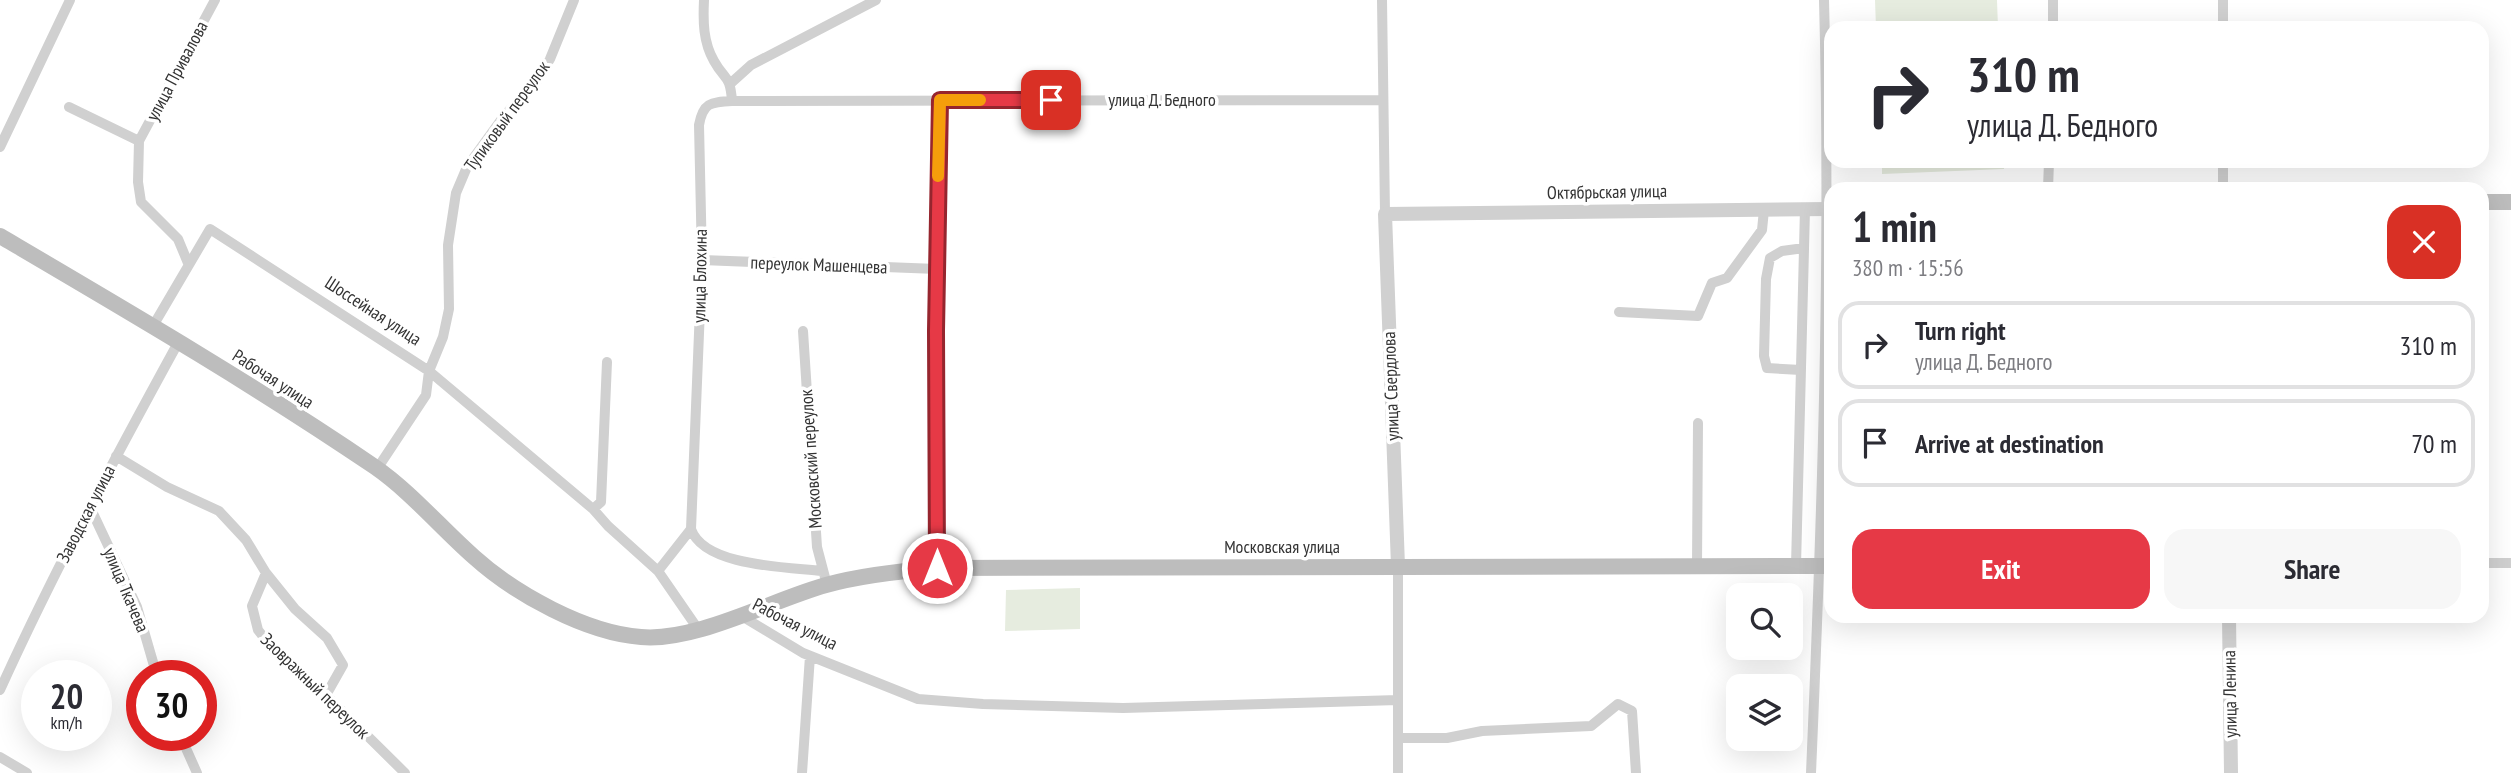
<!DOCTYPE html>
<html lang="en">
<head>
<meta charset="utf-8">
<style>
	body { margin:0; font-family:"PT Sans Narrow",sans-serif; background:#f7f7f7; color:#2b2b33; height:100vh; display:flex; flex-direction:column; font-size:26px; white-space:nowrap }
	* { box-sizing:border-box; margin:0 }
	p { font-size:23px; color:#7c7c81 }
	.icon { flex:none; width:38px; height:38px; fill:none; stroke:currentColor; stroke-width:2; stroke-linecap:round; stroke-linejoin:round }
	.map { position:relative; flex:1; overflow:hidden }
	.side { position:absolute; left:1824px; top:182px; width:665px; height:441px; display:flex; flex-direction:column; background:#fff; border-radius:21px; box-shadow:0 7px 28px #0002 }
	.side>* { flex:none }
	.guide { position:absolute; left:1824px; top:21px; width:665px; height:147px; border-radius:21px; box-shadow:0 7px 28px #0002; background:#fff; color:#2b2b33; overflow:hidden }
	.buttons { position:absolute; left:1726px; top:583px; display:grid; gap:14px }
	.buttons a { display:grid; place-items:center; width:77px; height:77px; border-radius:14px; background:#fff; box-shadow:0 7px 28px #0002; font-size:35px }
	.speed { position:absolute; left:21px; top:660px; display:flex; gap:14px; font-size:35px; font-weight:700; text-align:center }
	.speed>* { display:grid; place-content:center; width:91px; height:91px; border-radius:50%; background:#fff; box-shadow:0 7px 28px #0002; line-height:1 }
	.speed small { font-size:18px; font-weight:400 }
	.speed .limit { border:10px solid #d22; background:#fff; color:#111 }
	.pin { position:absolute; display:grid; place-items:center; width:60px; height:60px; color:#fff; margin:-30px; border-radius:14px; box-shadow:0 4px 10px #0006 }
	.me { position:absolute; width:77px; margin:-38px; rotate:0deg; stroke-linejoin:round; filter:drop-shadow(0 0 5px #0008) }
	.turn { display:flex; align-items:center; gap:24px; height:147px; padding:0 28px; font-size:32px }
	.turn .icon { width:91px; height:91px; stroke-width:2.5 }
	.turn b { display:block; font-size:49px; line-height:60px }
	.round { display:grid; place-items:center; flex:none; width:74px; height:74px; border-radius:21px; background:#f7f7f7 }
	.overview { display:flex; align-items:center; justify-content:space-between; height:119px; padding:0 28px }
	h1 { font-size:42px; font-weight:700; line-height:52px }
	.primary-button { display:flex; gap:14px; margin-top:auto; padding:14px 28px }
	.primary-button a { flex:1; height:80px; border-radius:21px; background:#e63946; color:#fff; font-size:28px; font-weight:700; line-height:80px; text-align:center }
	.primary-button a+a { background:#f7f7f7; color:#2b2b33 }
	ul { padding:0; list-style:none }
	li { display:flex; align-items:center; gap:21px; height:88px; margin:0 14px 10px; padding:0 14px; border:4px solid #e1e1e2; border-radius:21px }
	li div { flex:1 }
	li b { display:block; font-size:26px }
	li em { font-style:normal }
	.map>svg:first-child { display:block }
</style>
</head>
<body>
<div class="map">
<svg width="2511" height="773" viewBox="0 0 2511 773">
	<rect width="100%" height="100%" fill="#fff"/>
	<!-- green -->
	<path fill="#e6ecdf" d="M1875 0H1997L1998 28H1876Z
		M1882 161H2004V169L1882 174Z
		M1080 588V629L1005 631 1006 590Z"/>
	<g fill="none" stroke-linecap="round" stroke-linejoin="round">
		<!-- minor -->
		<path stroke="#d0d0d0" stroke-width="10" d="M704 0C703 21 703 42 714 61 725 81 730 74 732 101
			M1382 0 1385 214
			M2223 0V28
			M2053 28V0
			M731 83 751 65 876 0
			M69 107 139 141 138 182 141 202 178 239 188 263
			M139 141 215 0
			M0 147 70 0
			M2048 189 2049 161
			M2223 189V161
			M702 260 937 269
			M1619 312 1698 316 1712 283 1727 278 1762 230 1764 210
			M153 326 210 229 429 371 593 509 608 526 658 571 698 629
			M803 331 817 547 827 585
			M1801 370 1767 368 1764 356 1766 279 1770 258 1782 251 1804 248
			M116 456 167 487 219 511 246 540 266 573 252 606 258 630 276 653 326 695 405 773
			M377 469 426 395 429 371 443 337 449 309 448 245 456 193 467 167 504 116 537 81 550 59 574 0
			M90 507 137 607 157 676
			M593 509 601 502 607 362
			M691 529C704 567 789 567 822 571
			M2482 563H2511
			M1697 566 1698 423
			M1796 566 1805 209
			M937 568 936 331 940 100
			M658 571 691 529 702 260 699 125C703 103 710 102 732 101L1383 100
			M266 573 295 609 327 638 343 665 326 695
			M740 615 803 653 918 699 983 704 1123 708 1398 700
			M0 690C54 571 116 456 179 341
			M180 735 197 773
			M1398 738H1447L1482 731 1591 726 1618 704 1632 711 1636 773
			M0 757 27 773
			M802 773 810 656
			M1398 773V566
			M1811 773C1822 516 1831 257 1824 0"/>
		<!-- tertiary -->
		<path stroke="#d0d0d0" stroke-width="14" d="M1398 566 1385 214 1830 209
			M2229 616 2231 773"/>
		<!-- secondary -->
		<path stroke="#bdbdbd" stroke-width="16" d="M2482 202H2511
			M0 236C126 310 253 384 375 467 411 492 441 528 474 557 515 594 586 633 641 637 696 642 772 600 826 585 862 575 900 571 937 568L1830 566"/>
	</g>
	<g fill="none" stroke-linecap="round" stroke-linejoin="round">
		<defs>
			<path id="route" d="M937 568 936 331 940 100H1051"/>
		</defs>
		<!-- route casing -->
		<use href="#route" stroke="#96252e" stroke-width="18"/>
		<!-- route -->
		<use href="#route" stroke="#e63946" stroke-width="12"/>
		<!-- slow -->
		<path stroke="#f59e0b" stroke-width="12" d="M938 176 940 100H980"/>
	</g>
	<g text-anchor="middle" stroke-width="7" stroke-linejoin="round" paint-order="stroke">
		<!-- street labels -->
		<g font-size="18" fill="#333" stroke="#fff">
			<text transform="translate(177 71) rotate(-62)" y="6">улица Привалова</text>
			<text x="1162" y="106">улица Д. Бедного</text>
			<text transform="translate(507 116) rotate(-54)" y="6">Тупиковый переулок</text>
			<text transform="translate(1607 192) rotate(-1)" y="6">Октябрьская улица</text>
			<text transform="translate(819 265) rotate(2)" y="6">переулок Машенцева</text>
			<text transform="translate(700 276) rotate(-89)" y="6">улица Блохина</text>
			<text transform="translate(373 311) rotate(33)" y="6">Шоссейная улица</text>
			<text transform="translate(273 379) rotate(33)" y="6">Рабочая улица</text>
			<text transform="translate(1391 386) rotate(-92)" y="6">улица Свердлова</text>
			<text transform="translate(811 459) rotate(-94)" y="6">Московский переулок</text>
			<text transform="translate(86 514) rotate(-63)" y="6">Заводская улица</text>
			<text x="1282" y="553">Московская улица</text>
			<text transform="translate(126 590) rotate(67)" y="6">улица Ткачева</text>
			<text transform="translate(795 624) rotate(27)" y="6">Рабочая улица</text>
			<text transform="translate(315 686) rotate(44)" y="6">Заовражный переулок</text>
			<text transform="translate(2230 694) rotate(-91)" y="6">улица Ленина</text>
		</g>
	</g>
</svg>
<div class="buttons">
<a><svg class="icon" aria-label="search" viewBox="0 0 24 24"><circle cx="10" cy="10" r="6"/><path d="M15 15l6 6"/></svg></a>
<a><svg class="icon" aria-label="layers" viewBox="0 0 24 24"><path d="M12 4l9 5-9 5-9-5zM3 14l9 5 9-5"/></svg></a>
</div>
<div class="speed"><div>20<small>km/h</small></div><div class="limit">30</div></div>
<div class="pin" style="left:1051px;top:100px;background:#d93025"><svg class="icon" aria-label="arrive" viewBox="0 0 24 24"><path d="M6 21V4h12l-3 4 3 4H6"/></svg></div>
<svg class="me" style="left:937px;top:568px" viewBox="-20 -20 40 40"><circle r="17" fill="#e63946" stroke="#fff" stroke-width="3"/><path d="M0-11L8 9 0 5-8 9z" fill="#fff"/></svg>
<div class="guide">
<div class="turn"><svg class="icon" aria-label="right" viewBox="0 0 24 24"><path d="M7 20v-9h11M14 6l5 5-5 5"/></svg><div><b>310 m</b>улица Д. Бедного</div></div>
</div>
<section class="side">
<div class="overview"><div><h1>1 min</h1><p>380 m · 15:56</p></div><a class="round" style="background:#d93025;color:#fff"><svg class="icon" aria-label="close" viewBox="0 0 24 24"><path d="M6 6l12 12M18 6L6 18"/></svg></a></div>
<ul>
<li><svg class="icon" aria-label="right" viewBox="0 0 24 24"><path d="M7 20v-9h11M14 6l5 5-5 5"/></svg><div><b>Turn right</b><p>улица Д. Бедного</p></div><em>310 m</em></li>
<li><svg class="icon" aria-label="arrive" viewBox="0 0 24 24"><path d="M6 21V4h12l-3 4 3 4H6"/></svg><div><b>Arrive at destination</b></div><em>70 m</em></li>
</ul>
<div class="primary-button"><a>Exit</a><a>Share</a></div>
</section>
</div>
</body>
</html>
